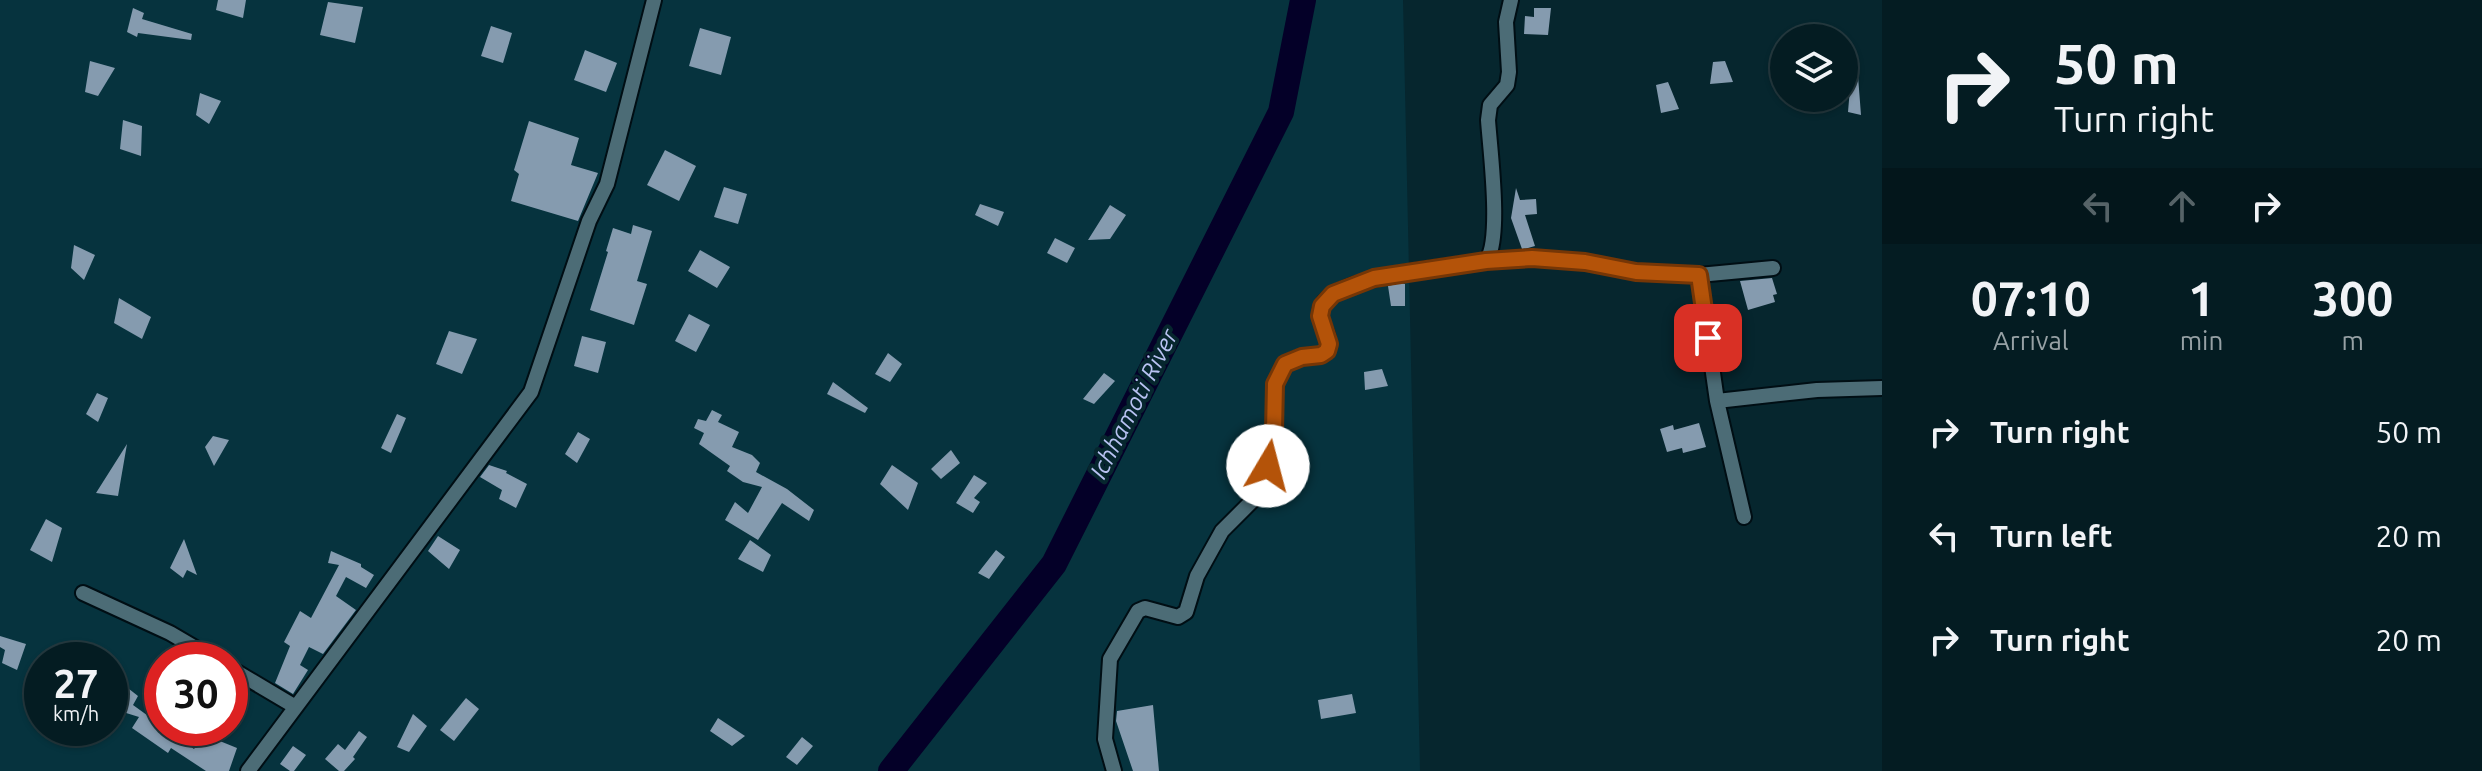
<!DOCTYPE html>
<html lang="en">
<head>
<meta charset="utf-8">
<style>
	body { margin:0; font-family:Ubuntu,sans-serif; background:#12292f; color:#f1f3f6; height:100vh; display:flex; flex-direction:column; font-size:30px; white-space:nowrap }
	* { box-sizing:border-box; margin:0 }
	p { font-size:26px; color:#97a1a5 }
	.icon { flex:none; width:44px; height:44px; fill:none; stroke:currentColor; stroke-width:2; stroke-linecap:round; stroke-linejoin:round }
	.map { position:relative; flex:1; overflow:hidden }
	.side { display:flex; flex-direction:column; background:#041c22; width:600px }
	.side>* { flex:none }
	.hud { background:#041c22; color:#f1f3f6; overflow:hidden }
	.buttons { position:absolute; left:1770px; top:24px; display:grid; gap:16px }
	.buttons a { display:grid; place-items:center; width:88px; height:88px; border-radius:50%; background:#041c22; box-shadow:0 2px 6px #0004,0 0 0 2px #253a40; font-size:40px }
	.speed { position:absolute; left:24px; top:642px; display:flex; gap:16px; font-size:40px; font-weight:700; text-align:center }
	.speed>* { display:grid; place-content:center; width:104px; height:104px; border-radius:50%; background:#041c22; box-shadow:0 2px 6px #0004,0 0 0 2px #253a40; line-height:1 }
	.speed small { font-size:20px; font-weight:400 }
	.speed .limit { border:12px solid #d22; background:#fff; color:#111 }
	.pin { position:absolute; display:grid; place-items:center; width:68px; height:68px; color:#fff; margin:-34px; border-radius:16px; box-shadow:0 4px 12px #0006 }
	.me { position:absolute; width:88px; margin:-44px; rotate:8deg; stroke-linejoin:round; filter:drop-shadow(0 0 6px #0008) }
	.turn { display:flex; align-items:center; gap:28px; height:168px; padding:0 40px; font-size:36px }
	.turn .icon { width:104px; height:104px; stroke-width:2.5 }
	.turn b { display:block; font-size:56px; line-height:68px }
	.lanes { display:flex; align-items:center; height:76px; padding:0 40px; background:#0003; justify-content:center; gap:40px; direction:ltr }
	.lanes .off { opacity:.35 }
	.eta { display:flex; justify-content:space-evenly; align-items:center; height:136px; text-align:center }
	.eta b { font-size:48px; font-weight:700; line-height:56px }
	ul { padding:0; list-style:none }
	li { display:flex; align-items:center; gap:24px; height:104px; padding:0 40px }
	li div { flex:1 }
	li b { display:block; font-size:30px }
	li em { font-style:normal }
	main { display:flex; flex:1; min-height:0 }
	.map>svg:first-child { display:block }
</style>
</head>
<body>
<main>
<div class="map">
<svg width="1882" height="771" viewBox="0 0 1882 771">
	<rect width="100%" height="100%" fill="#06262e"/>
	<!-- built -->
	<path fill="#06333e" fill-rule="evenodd" d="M0 0H1403L1420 771H0ZM42 660H110V728H42ZM162 660H230V728H162Z"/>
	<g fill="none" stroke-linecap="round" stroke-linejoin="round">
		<!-- river -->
		<path stroke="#040028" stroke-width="26" d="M891 771 1054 564 1281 112 1303 0"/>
	</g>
	<!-- building -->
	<path fill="#859baf" d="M218 0H246L243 18 216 10Z
		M328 2 363 7 355 43 320 35Z
		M133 8 144 13 142 19 192 34 191 40 138 33 137 37 127 32Z
		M1534 8H1551L1548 35 1524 34 1525 16 1534 17Z
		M491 26 512 33 503 63 481 56Z
		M700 28 731 37 721 75 689 66Z
		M585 50 617 63 606 92 574 80Z
		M90 61 115 68 98 96 85 92Z
		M1725 61 1733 82 1710 84 1713 62Z
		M1851 76H1858L1861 115 1848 112Z
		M1668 82 1679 109 1661 113 1656 85Z
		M200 93 221 101 209 124 196 115Z
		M123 120 142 126 141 156 120 149Z
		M529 121 579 138 571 165 598 173 578 221 511 201 519 174 514 170Z
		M665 150 696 166 679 201 647 185Z
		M724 187 747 194 738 224 714 217Z
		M1516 188 1520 200 1536 199 1537 214 1525 215 1535 246 1528 248 1522 249 1511 218Z
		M980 204 1004 212 998 226 975 215Z
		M1110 205 1126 215 1110 239 1088 240Z
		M633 225 652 231 637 281 647 284 634 325 590 310 608 252 606 251 613 228 631 234Z
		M1055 238 1075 248 1067 263 1047 253Z
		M74 245 95 255 84 280 71 268Z
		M700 250 730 267 717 288 688 271Z
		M1772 278 1777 294 1773 295 1775 302 1748 310 1740 281Z
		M1401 283 1405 284V306H1391L1388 286Z
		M119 298 151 317 142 339 114 323Z
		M689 314 710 325 696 352 675 341Z
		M449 331 477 339 462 374 436 364Z
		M582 336 606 342 598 373 574 366Z
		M888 353 902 364 890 382 875 374Z
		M1382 369 1388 386 1365 390 1364 372Z
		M1104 373 1115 381 1094 404 1083 399Z
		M833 382 868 408 865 413 827 394Z
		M97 393 108 398 98 422 86 414Z
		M712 410 722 415 718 422 739 432 732 447 752 455 760 463 756 472 787 489 814 510 809 521 782 503 758 540 725 520 735 502 748 513 762 487 743 482 727 471 730 466 699 444 704 433 694 428 698 419 706 421Z
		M397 414 406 418 391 453 381 448Z
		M1699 423 1706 447 1683 453 1682 448 1667 452 1660 429 1673 425 1674 430Z
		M578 432 590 439 577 463 565 454Z
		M213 436 229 440 214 466 205 447Z
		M127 444 118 496 96 493Z
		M951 450 960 463 941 479 931 469Z
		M489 465 507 471 506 473 527 484 516 508 499 499 502 490 480 477Z
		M892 465 918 483 908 510 880 484Z
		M974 475 987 483 974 498 980 502 973 513 956 503Z
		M46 519 62 528 52 562 30 550Z
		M438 536 460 550 449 569 428 551Z
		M184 539 197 575 187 570 183 578 170 568Z
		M750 540 771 555 763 572 738 559Z
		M996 550 1005 557 989 579 978 573Z
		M331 551 361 564V567L374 575 366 588 346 577 336 596 356 610 323 654 309 647 300 665 308 670 293 694 275 683 290 646 284 642 300 611 311 618 339 565 328 563Z
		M0 636 26 644 17 670 2 663 5 650 0 647Z
		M73 645 111 658V660H69Z
		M110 674 138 696 133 705 194 749 205 735 237 748 229 771H206L171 748 168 753 132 728 139 717 110 708Z
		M1352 694 1356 713 1321 719 1318 700Z
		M466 698 479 709 454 741 440 730Z
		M1153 705 1159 771H1133L1116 721 1117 711Z
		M413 714 427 726 409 752 397 747Z
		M718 718 745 736 732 746 710 731Z
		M359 731 367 737 353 757 355 759 344 771H339L325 759 338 744 345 750Z
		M802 737 813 746 797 765 786 757Z
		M293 746 306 755 294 771H290L280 764Z"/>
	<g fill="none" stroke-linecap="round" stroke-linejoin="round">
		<defs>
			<path id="street" d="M1486 261 1532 258 1585 262 1636 272 1699 275 1773 268
				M1699 275 1717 401 1744 517
				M1717 401 1817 390 1882 388
				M83 593 170 633 216 660
				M230 668 294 706
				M248 771 531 392 589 221 607 184 654 0
				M1114 771 1105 739 1110 659 1138 611 1145 608 1178 617 1186 612 1197 576 1222 531 1252 501 1268 466 1274 431 1275 384 1285 364C1290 362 1296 358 1302 357 1311 355 1325 359 1328 346 1331 332 1315 319 1322 305 1339 275 1451 267 1486 261 1502 240 1490 150 1488 120L1490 105 1507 85 1509 72 1506 22 1511 0"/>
		</defs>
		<!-- street casing -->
		<use href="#street" stroke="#000e14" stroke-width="18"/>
		<!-- street -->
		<use href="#street" stroke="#4c6c76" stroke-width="14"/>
	</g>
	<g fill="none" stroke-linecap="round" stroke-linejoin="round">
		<defs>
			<path id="route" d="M1268 466 1274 431 1275 384 1285 364 1302 357 1321 355 1327 351 1329 344 1320 316 1322 306 1333 294 1374 278 1486 261 1532 258 1585 262 1636 272 1699 275 1708 338"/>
		</defs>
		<!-- route casing -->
		<use href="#route" stroke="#753606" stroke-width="20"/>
		<!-- route -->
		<use href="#route" stroke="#b45309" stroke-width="14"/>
	</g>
	<g text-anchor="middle" stroke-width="8" stroke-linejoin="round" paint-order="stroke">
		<!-- water labels -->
		<g font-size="24" font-style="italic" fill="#b8c2f2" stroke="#06262e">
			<text transform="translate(1134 404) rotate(-63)" y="8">Ichhamoti River</text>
		</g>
	</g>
</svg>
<div class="buttons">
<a><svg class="icon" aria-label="layers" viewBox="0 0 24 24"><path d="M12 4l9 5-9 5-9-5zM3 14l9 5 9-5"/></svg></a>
</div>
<div class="speed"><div>27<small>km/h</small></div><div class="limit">30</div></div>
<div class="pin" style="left:1708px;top:338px;background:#d93025"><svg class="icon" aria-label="arrive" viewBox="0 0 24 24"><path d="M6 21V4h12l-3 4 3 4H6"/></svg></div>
<svg class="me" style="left:1268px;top:466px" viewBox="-20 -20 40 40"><circle r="19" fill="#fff"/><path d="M0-13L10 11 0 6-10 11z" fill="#b45309"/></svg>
</div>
<section class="side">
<div class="hud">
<div class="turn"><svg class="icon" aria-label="right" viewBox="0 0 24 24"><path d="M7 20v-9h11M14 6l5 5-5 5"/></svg><div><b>50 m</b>Turn right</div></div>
<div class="lanes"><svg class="icon off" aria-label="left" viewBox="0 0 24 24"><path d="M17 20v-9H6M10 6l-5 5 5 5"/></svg><svg class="icon off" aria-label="ahead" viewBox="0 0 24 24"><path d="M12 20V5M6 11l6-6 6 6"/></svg><svg class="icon" aria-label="right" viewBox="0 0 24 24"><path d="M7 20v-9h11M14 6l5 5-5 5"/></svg></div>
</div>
<div class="eta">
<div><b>07:10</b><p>Arrival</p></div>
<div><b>1</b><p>min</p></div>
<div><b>300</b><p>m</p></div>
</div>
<ul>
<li><svg class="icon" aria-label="right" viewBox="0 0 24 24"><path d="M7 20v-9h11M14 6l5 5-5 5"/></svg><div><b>Turn right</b></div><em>50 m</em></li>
<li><svg class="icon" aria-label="left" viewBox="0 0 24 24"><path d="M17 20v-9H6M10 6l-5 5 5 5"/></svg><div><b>Turn left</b></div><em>20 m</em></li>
<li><svg class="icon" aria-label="right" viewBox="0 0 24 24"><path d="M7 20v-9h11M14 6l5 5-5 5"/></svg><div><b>Turn right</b></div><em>20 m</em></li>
</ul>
</section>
</main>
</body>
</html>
